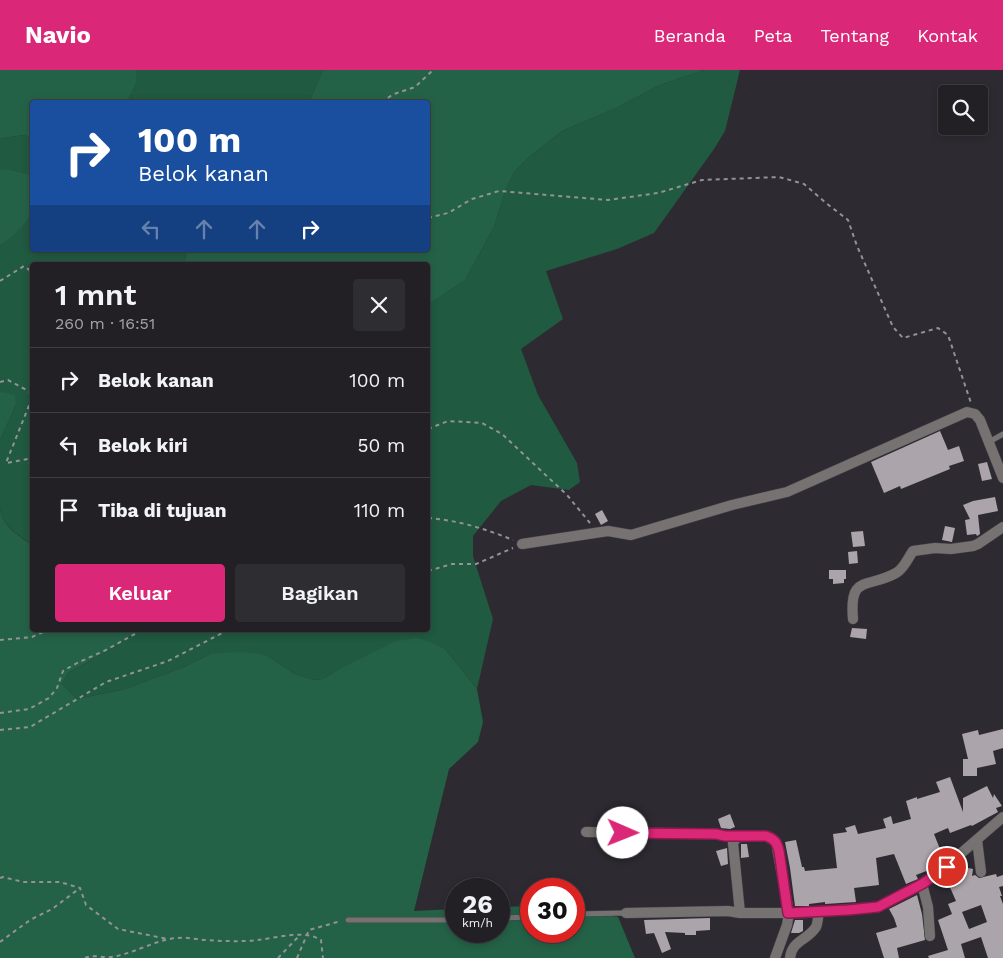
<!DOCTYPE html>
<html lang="id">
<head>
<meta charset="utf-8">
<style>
	body { margin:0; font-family:"Work Sans",sans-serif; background:#2e2d32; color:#f1f3f6; height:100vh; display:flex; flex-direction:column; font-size:19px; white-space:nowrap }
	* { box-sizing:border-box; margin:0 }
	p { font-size:16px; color:#a2a3a7 }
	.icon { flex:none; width:28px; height:28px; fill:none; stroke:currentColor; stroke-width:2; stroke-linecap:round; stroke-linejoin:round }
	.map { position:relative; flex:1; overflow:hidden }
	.panel { position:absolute; left:30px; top:192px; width:400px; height:370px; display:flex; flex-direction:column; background:#222025; border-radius:5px; box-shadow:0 2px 8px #0003,0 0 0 1px #3f3e42 }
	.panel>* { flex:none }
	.guide { position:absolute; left:30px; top:30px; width:400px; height:152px; border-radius:5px; box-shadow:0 2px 8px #0003,0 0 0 1px #3f3e42; background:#1a4fa0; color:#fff; overflow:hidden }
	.fabs { position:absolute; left:938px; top:15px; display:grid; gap:10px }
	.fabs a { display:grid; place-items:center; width:50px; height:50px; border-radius:5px; background:#222025; box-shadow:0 2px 8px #0003,0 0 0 1px #3f3e42; font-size:25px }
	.speed { position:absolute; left:445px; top:808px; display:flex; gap:10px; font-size:25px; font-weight:700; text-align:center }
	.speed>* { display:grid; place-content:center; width:65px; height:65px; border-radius:50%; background:#222025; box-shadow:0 2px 8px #0003,0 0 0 1px #3f3e42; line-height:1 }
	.speed small { font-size:12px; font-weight:400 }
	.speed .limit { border:8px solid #d22; background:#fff; color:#111 }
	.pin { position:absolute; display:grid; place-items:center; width:42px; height:42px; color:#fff; margin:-21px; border:2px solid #fff; border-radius:50%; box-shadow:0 1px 5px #0007 }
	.me { position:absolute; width:55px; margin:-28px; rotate:91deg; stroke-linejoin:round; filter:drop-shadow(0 0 4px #0008) }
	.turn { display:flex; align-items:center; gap:18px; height:105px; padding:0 25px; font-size:22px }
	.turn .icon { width:65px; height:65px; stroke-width:2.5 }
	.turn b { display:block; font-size:35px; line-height:42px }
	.lanes { display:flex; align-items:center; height:48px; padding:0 25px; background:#0003; justify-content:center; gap:25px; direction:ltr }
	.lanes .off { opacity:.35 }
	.round { display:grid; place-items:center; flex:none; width:52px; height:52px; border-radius:5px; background:#2e2d32 }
	.head { display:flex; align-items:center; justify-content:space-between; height:85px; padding:0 25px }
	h1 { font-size:30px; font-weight:600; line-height:38px }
	.button { display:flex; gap:10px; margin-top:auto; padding:10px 25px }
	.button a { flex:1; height:58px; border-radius:5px; background:#db2777; color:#fff; font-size:20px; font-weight:600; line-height:58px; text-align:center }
	.button a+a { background:#2e2d32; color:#f1f3f6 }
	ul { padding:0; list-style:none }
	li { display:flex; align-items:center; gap:15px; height:65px; padding:0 25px; border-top:1px solid #3f3e42 }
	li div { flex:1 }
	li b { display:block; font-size:19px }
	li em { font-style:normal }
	header { display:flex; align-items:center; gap:30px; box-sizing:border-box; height:70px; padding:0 25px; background:#db2777; color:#fff }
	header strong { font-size:24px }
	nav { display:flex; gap:28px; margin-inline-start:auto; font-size:18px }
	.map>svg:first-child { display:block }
</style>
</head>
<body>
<header>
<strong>Navio</strong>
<nav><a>Beranda</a><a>Peta</a><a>Tentang</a><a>Kontak</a></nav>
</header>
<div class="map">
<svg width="1003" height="888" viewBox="0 0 1003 888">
	<rect width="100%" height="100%" fill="#2d2b31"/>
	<!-- green -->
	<path fill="#205a40" d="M136 0H323L309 32H127L136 14Z
		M704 0H740L725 61 714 79 654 163 617 179 546 201 563 249 521 279 538 325 577 393 580 412 569 420 531 415 501 431 473 466V486L493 549 477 619 445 579 338 600 323 609 314 610 295 604 271 588 210 584 184 597 125 619 77 629 62 614 68 603 118 575 139 560H428V235L465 210 494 157 506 118 515 101 528 88 562 61 616 38 660 15Z
		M22 65 32 67V108L30 105 12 100H0V69Z
		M32 140V180H188L183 195H32V475C19 465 3 457 0 439V370L16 335 0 322V176C13 166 23 154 32 140Z"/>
	<!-- forest -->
	<path fill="#246247" d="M0 0H136V14L127 32H32V67L22 65 0 69Z
		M323 0H704L660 15 616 38 562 61 528 88 515 101 506 118 494 157 465 210 428 235V195H183L188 180H428V32H309Z
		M0 100H12L31 105 32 108C32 116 35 133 32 141 28 153 10 169 0 176Z
		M0 322 15 325 16 335 0 370Z
		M0 439C3 457 18 465 32 475V560H139L118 575 68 603 62 614 77 629 125 619 184 597 210 584 239 582 261 584 271 588 295 604 314 610 323 609 338 600 396 571 416 568 425 570 445 579 477 619 483 652 478 672 449 699 414 841 456 839V861H499V837L531 836V861H574V840L618 847 635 888H0Z"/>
	<!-- building -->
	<path fill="#aba4aa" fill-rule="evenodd" d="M940 361 948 380 959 376 964 391 949 396 950 399 901 419 900 416 884 423 871 392Z
		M987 392 992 409 982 411 978 394Z
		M995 427 998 441 978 445 980 464 977 466 976 464 967 465 965 450 970 449 963 435 973 431Z
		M602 440 608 451 601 455 595 444Z
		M945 456 955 458 952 472 942 470Z
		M863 461 865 476 853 477 851 462Z
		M857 481 858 493 849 494 848 482Z
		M829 500H846V509H844V513L833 514V509H829Z
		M852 558 867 559 866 569 850 567Z
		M1003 659V678L993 681 996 694 977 698V706H963V689H968L962 664 978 660 979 665Z
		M950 707 963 742V728L987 716 993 728 994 724 1002 736 996 738 998 742 972 756 971 755 950 763 948 758 934 764 944 789 934 798 916 805 918 809 906 814 894 784 876 788 879 815 854 818 856 832 825 834V832L809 834V836H795L790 798 785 772 796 770 802 797H804L805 801 837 798 833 764 847 762 845 758 855 755 858 764 886 758 883 749 891 746 893 754 911 749 906 731 917 727V729L940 722 936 712Z
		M730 744 735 757 730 759 721 758 718 749Z
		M741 774H747L749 787 741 788Z
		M727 778 728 794 721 796 716 781Z
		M962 794 963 797 973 799 972 806 975 805 979 808 996 804 997 807 1003 805V816L999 817 1002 826H1000L1003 834V888H988L981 867 961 874 965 888H929L928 886 948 880 938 850 952 844 948 834 956 831 945 806ZM981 835 987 852 969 859 962 842Z
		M917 825 922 844 925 870 897 878 899 888H884L876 863 897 857 894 848 889 839Z
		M710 848V860L696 861V865H685V863L665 862 671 879 662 883 654 863 646 864 644 850Z
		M795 850H803V861L799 863H791Z"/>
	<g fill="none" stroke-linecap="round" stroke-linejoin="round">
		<defs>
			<path id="service" d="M989 372 1003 364
				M574 844 626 843
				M499 848 531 847
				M348 850H456"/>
			<path id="minor" d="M522 474 608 461 631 465 732 435 787 422 967 342 975 344 980 350 1003 408
				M853 549C849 504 867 519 896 503 904 499 908 488 913 481L935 478 951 479 973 476 978 474 1003 457
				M586 762 716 764 737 767
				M977 770 981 802
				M922 814 928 837 930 866
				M626 843 728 841 740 843H802L878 837 922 814 936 805 1003 747
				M740 843 733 773 737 767 766 766 776 772 789 843 787 855 775 888
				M790 888C792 870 807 871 816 857 818 853 818 846 819 841"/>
		</defs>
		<!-- service casing -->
		<use href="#service" stroke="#48464b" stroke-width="6"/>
		<!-- minor casing -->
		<use href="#minor" stroke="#48464b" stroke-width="11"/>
		<!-- path -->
		<path stroke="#939297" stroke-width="2" stroke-dasharray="4 4" stroke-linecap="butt" d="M381 32 394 24 415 17 433 0
			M428 148 448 143 472 129 499 121 608 130 658 123 702 110 779 107 804 114 826 133 848 150 857 176 893 257 903 268 938 258 948 265 971 333
			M0 211 24 196 32 202
			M0 312 8 310 32 323
			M32 328 6 393 28 389 32 398
			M428 359 448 351 482 353 502 364 567 425 590 453
			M428 448C457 450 486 459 513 470
			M428 501 452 494H476L513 478
			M0 570 32 567 48 560
			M0 643 29 639 49 628 57 618 63 601 77 593 106 580 142 560
			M0 660 30 657 106 612 168 591 228 560
			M0 808 3 807 23 812H60L80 818 86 835 118 859 168 869
			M0 872 30 850 52 839 80 818
			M85 888C93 884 102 888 111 887 134 884 154 870 177 868 186 867 195 869 204 870 222 871 240 872 258 870 277 868 304 859 321 870L323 888
			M278 888 299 866
			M297 888 309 860 341 851"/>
		<!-- service -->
		<use href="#service" stroke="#767272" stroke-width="5"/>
		<!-- minor -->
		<use href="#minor" stroke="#767272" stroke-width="10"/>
	</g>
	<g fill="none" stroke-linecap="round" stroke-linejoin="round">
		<defs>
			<path id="route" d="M623 763 716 764 725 766H766C775 769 777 773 779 781L788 843 848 840 878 837 922 814 947 797"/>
		</defs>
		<!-- route casing -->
		<use href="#route" stroke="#8e194d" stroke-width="12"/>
		<!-- route -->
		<use href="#route" stroke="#db2777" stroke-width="9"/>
	</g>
</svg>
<div class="fabs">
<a><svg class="icon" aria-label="search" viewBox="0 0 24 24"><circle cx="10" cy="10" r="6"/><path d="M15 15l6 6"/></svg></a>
</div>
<div class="speed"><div>26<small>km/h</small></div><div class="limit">30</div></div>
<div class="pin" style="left:947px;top:797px;background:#d93025"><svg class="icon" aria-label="arrive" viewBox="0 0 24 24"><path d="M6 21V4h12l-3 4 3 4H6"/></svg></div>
<svg class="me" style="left:623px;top:763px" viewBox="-20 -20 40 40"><circle r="19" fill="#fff"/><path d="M0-13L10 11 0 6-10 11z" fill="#db2777"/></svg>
<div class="guide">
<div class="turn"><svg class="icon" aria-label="right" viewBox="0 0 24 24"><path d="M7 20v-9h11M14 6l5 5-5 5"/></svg><div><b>100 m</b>Belok kanan</div></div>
<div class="lanes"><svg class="icon off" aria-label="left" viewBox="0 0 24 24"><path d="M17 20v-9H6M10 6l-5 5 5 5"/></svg><svg class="icon off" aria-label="ahead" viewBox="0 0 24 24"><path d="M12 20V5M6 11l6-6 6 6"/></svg><svg class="icon off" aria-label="ahead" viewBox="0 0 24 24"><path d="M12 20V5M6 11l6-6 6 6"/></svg><svg class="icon" aria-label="right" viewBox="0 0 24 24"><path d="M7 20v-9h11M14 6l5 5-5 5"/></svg></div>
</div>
<section class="panel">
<div class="head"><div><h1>1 mnt</h1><p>260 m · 16:51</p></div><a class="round"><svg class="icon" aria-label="close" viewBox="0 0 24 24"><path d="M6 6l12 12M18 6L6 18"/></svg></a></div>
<ul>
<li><svg class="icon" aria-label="right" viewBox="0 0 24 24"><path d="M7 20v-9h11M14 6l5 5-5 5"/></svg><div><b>Belok kanan</b></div><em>100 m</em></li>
<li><svg class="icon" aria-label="left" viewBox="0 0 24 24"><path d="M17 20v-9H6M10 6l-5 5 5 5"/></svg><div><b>Belok kiri</b></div><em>50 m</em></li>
<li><svg class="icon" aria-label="arrive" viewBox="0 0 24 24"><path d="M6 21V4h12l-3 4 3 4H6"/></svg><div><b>Tiba di tujuan</b></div><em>110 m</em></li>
</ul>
<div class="button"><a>Keluar</a><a>Bagikan</a></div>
</section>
</div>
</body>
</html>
